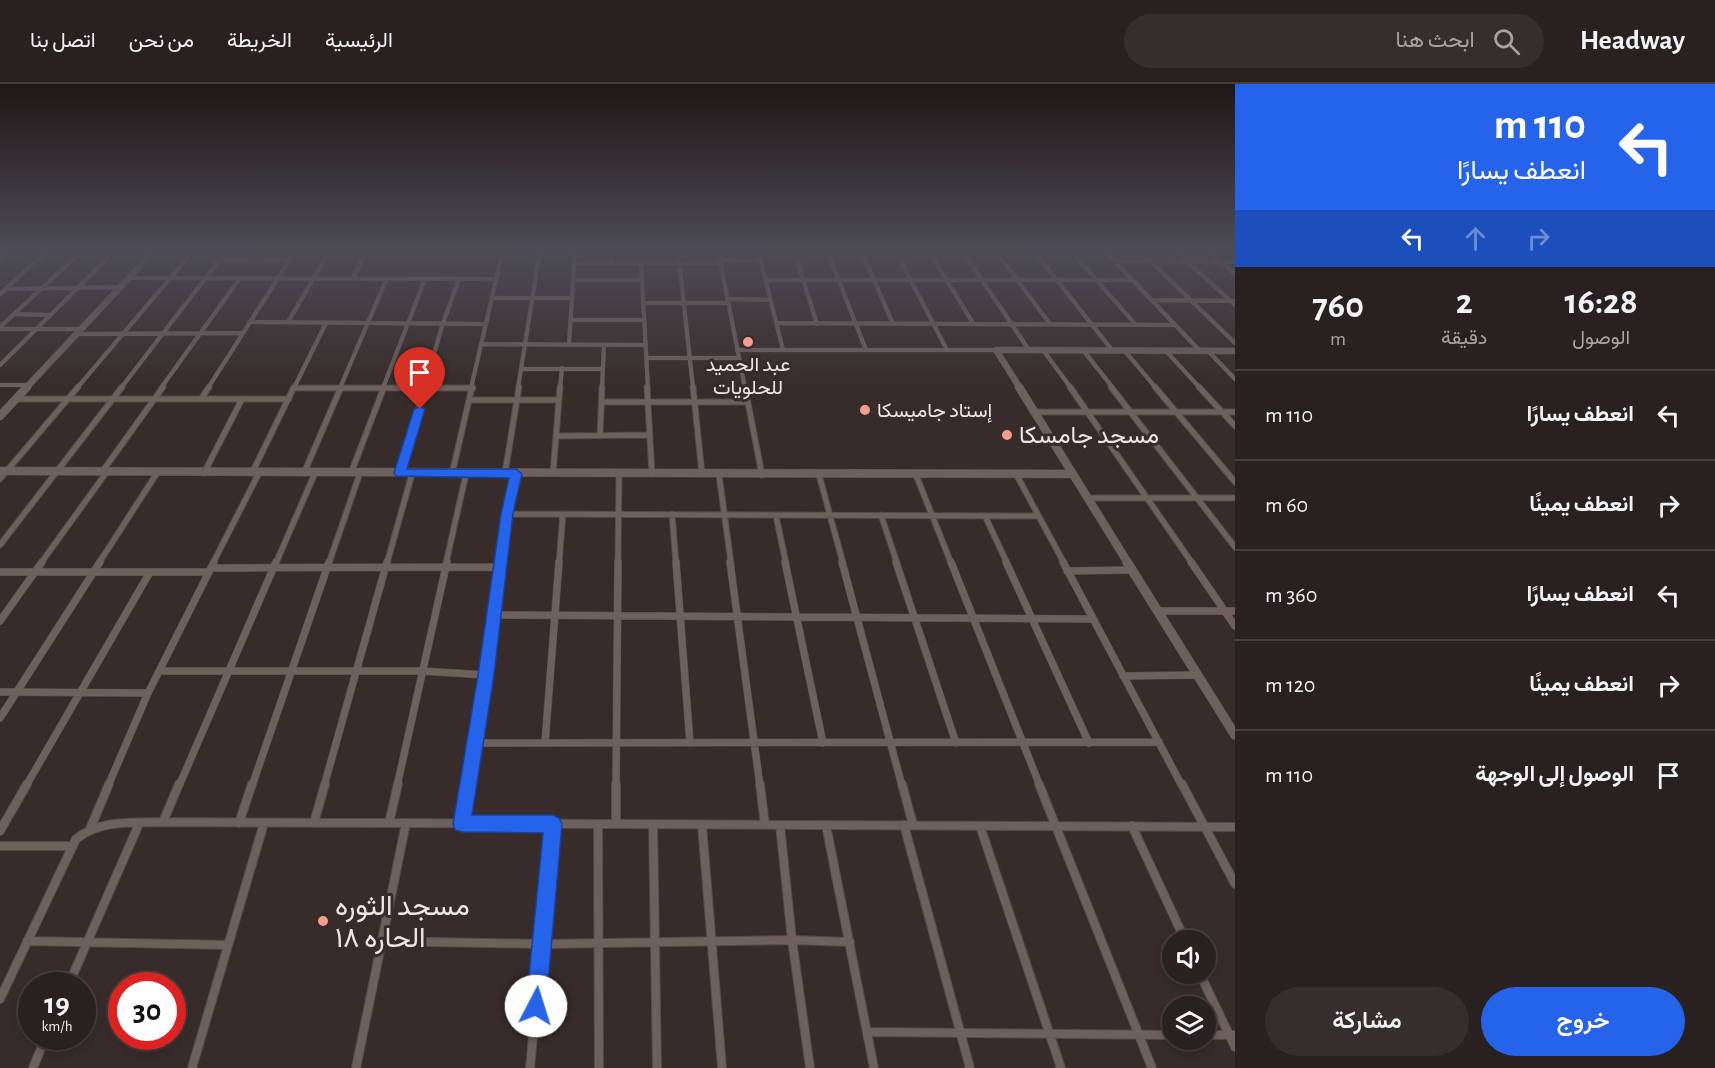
<!DOCTYPE html>
<html lang="ar">
<head>
<meta charset="utf-8">
<style>
	body { margin:0; font-family:"Alegreya Sans",Vazirmatn,sans-serif; background:#352e2d; color:#f1f3f6; direction:rtl; height:100vh; display:flex; flex-direction:column; font-size:22px; white-space:nowrap }
	* { box-sizing:border-box; margin:0 }
	p { font-size:20px; color:#a5a3a5 }
	.icon { flex:none; width:33px; height:33px; fill:none; stroke:currentColor; stroke-width:2; stroke-linecap:round; stroke-linejoin:round }
	.map { position:relative; flex:1; overflow:hidden; direction:ltr }
	.sheet { display:flex; flex-direction:column; background:#292120; width:480px }
	.sheet>* { flex:none }
	.banner { background:#2563eb; color:#fff; overflow:hidden }
	.tools { position:absolute; left:1162px; top:846px; display:grid; gap:12px }
	.tools a { display:grid; place-items:center; width:54px; height:54px; border-radius:50%; background:#292120; box-shadow:0 3px 9px #0003,0 0 0 2px #453e3e; font-size:30px }
	.speed { position:absolute; left:18px; top:888px; display:flex; gap:12px; font-size:30px; font-weight:700; text-align:center }
	.speed>* { display:grid; place-content:center; width:78px; height:78px; border-radius:50%; background:#292120; box-shadow:0 3px 9px #0003,0 0 0 2px #453e3e; line-height:1 }
	.speed small { font-size:15px; font-weight:400 }
	.speed .limit { border:9px solid #d22; background:#fff; color:#111 }
	.pin { position:absolute; display:grid; place-items:center; width:51px; height:51px; color:#fff; margin:-62px -26px; border-radius:50% 50% 50% 0; rotate:-45deg; box-shadow:0 0 6px #0007 }
	.pin .icon { rotate:45deg }
	.me { position:absolute; width:66px; margin:-33px; rotate:5deg; stroke-linejoin:round; filter:drop-shadow(0 0 4px #0008) }
	.turn { display:flex; align-items:center; gap:21px; height:126px; padding:0 30px; font-size:27px }
	.turn .icon { width:78px; height:78px; stroke-width:2.5 }
	.turn b { display:block; font-size:42px; line-height:51px }
	.lanes { display:flex; align-items:center; height:57px; padding:0 30px; background:#0003; justify-content:center; gap:30px; direction:ltr }
	.lanes .off { opacity:.35 }
	.eta { display:flex; justify-content:space-evenly; align-items:center; height:102px; text-align:center }
	.eta b { font-size:36px; font-weight:600; line-height:42px }
	.action { display:flex; gap:12px; margin-top:auto; padding:12px 30px }
	.action a { flex:1; height:69px; border-radius:36px; background:#2563eb; color:#fff; font-size:24px; font-weight:600; line-height:69px; text-align:center }
	.action a+a { background:#352e2d; color:#f1f3f6 }
	ul { padding:0; list-style:none }
	li { display:flex; align-items:center; gap:18px; height:90px; padding:0 30px; border-top:2px solid #453e3e }
	li div { flex:1 }
	li b { display:block; font-size:22px }
	li em { font-style:normal }
	header { display:flex; align-items:center; gap:36px; box-sizing:border-box; height:84px; padding:0 30px; background:#292120; border-bottom:2px solid #453e3e }
	header strong { font-size:28px }
	nav { display:flex; gap:33px; margin-inline-start:auto; font-size:21px }
	.search { width:420px; height:54px; background:#352e2d; display:flex; align-items:center; gap:15px; box-sizing:border-box; padding:0 21px; border-radius:33px; color:#a5a3a5; font-size:22px }
	main { display:flex; flex:1; min-height:0 }
	.map>svg:first-child { display:block }
</style>
</head>
<body>
<header>
<strong>Headway</strong>
<div class="search"><svg class="icon" aria-label="search" viewBox="0 0 24 24"><circle cx="10" cy="10" r="6"/><path d="M15 15l6 6"/></svg>ابحث هنا</div>
<nav><a>الرئيسية</a><a>الخريطة</a><a>من نحن</a><a>اتصل بنا</a></nav>
</header>
<main>
<section class="sheet">
<div class="banner">
<div class="turn"><svg class="icon" aria-label="left" viewBox="0 0 24 24"><path d="M17 20v-9H6M10 6l-5 5 5 5"/></svg><div><b>110 m</b>انعطف يسارًا</div></div>
<div class="lanes"><svg class="icon" aria-label="left" viewBox="0 0 24 24"><path d="M17 20v-9H6M10 6l-5 5 5 5"/></svg><svg class="icon off" aria-label="ahead" viewBox="0 0 24 24"><path d="M12 20V5M6 11l6-6 6 6"/></svg><svg class="icon off" aria-label="right" viewBox="0 0 24 24"><path d="M7 20v-9h11M14 6l5 5-5 5"/></svg></div>
</div>
<div class="eta">
<div><b>16:28</b><p>الوصول</p></div>
<div><b>2</b><p>دقيقة</p></div>
<div><b>760</b><p>m</p></div>
</div>
<ul>
<li><svg class="icon" aria-label="left" viewBox="0 0 24 24"><path d="M17 20v-9H6M10 6l-5 5 5 5"/></svg><div><b>انعطف يسارًا</b></div><em>110 m</em></li>
<li><svg class="icon" aria-label="right" viewBox="0 0 24 24"><path d="M7 20v-9h11M14 6l5 5-5 5"/></svg><div><b>انعطف يمينًا</b></div><em>60 m</em></li>
<li><svg class="icon" aria-label="left" viewBox="0 0 24 24"><path d="M17 20v-9H6M10 6l-5 5 5 5"/></svg><div><b>انعطف يسارًا</b></div><em>360 m</em></li>
<li><svg class="icon" aria-label="right" viewBox="0 0 24 24"><path d="M7 20v-9h11M14 6l5 5-5 5"/></svg><div><b>انعطف يمينًا</b></div><em>120 m</em></li>
<li><svg class="icon" aria-label="arrive" viewBox="0 0 24 24"><path d="M6 21V4h12l-3 4 3 4H6"/></svg><div><b>الوصول إلى الوجهة</b></div><em>110 m</em></li>
</ul>
<div class="action"><a>خروج</a><a>مشاركة</a></div>
</section>
<div class="map">
<svg width="1235" height="984" viewBox="0 0 1235 984">
	<rect width="100%" height="100%" fill="#372c2a"/>
	<g fill="none" stroke-linecap="round" stroke-linejoin="round">
		<defs>
			<path id="minor-far3" d="M611 166V178
				M678 166 693 304
				M718 166 745 304
				M758 166 783 266
				M794 166 817 240
				M827 166 866 266
				M861 166 893 240
				M895 166 947 266
				M928 166 973 239
				M962 166 1029 266
				M995 166 1050 240
				M1033 166 1112 266
				M1070 166 1136 241
				M1104 166 1200 267
				M1139 166 1235 259
				M1175 166 1235 221
				M1208 166 1235 190
				M503 169H575
				M0 175 8 166
				M219 176H290
				M253 176 260 166
				M719 176 761 177
				M1115 177 1235 178
				M641 178 648 304
				M574 179H720
				M131 194 497 195
				M353 194 367 166
				M573 196H642
				M767 196H1131
				M5 205 122 203
				M0 210 48 166
				M492 214H572
				M727 215 770 216
				M1152 216 1235 217
				M643 219H728
				M14 230 50 231
				M570 236H644
				M249 238 486 240
				M288 238 330 166
				M777 239 1175 241
				M0 243 83 166
				M0 245H82
				M78 250 242 249
				M481 260 645 261
				M569 261 575 166
				M737 266H996
				M1043 266 1071 304
				M1083 266 1113 304
				M1124 266 1156 304
				M1166 267 1200 304
				M1208 267 1235 295
				M646 274H739
				M0 281 116 166
				M521 285H603
				M0 301H29
				M77 304 194 166
				M121 304 227 166
				M161 304 240 194
				M208 304 296 166
				M294 304H473
				M294 304 326 239
				M340 304 387 194
				M383 304 425 195
				M424 304 443 239 459 195
				M471 304 503 166
				M518 304 540 166
				M560 304 562 284
				M602 304 604 261"/>
			<path id="minor-far2" d="M647 303 652 390
				M693 303 702 390
				M745 303 762 391
				M1070 303 1192 479
				M1111 303 1235 463
				M1155 303 1235 398
				M1199 303 1235 342
				M294 304H473
				M15 315H289
				M201 315 209 303
				M471 316H559
				M602 318H747
				M1034 328H1235
				M556 352 650 351
				M600 352 602 303
				M102 388 163 303
				M204 389 242 315
				M252 389 294 303
				M304 389 341 303
				M351 389 384 303
				M400 389 425 303
				M505 389 519 303
				M553 389 560 303
				M452 390 472 303
				M1016 390 1064 479
				M719 391 731 479
				M819 391 843 479
				M916 391 951 479
				M0 395 78 303
				M1088 414H1235
				M507 430 1038 432
				M672 430 676 479
				M881 431 897 479
				M776 432 786 479
				M985 432 1007 479
				M0 461 122 303
				M41 479 106 389
				M99 479 157 389
				M213 479 259 389
				M276 479 315 389
				M329 479 360 389
				M387 479 412 390
				M446 479 466 390
				M501 479 507 430 516 390
				M559 479 563 430
				M618 479 619 390"/>
			<path id="minor-far1" d="M676 478 690 659
				M730 478 760 702
				M785 478 823 659
				M842 478 902 702
				M896 478 956 659
				M951 478 1040 702
				M1006 478 1089 659
				M1063 478 1182 702
				M1191 478 1235 542
				M211 484 499 483
				M1067 487 1132 486
				M0 488H209
				M1158 527H1235
				M492 531 1093 535
				M0 537 42 478
				M159 587H422L486 591
				M1123 592 1198 591
				M0 608 148 609
				M0 634 100 478
				M473 659 1159 658
				M545 659 559 478
				M26 702 150 488
				M108 702 148 609 214 478
				M179 702 276 478
				M252 702 329 478
				M324 702 387 478
				M397 702 447 478
				M467 702 486 591 501 478
				M616 702 618 478"/>
			<path id="minor" d="M760 700 765 741
				M902 700 913 741
				M1039 700 1152 984
				M1182 700 1235 800
				M163 738 179 700
				M239 739 252 700
				M314 739 325 700
				M389 739 398 700
				M461 739 468 700
				M598 740 599 984
				M616 740V700
				M653 740 657 984
				M702 741 722 984
				M780 741 792 856 810 984
				M826 741 874 984
				M904 741 970 984
				M980 742 1061 984
				M1132 742 1185 856
				M90 745 109 700
				M0 747 27 700
				M0 762H73
				M27 857 228 861
				M382 857 542 860 792 856 850 858
				M1200 890 1235 963
				M68 902 139 740
				M0 915 76 755C101 735 133 739 163 738L1235 743
				M868 948 1173 951
				M1206 951H1235
				M33 984 46 952
				M192 984 264 739
				M356 984 406 739
				M530 984 553 740"/>
			<path id="tertiary-far2" d="M996 266 1020 304
				M996 266 1235 267
				M26 304 155 166"/>
			<path id="tertiary-far1" d="M1019 303 1128 479
				M0 332 27 303
				M0 387 1072 390"/>
			<path id="tertiary" d="M1127 478 1235 651"/>
		</defs>
		<!-- minor-far3 casing -->
		<use href="#minor-far3" stroke="#544b49" stroke-width="4.5"/>
		<!-- minor-far2 casing -->
		<use href="#minor-far2" stroke="#544b49" stroke-width="7"/>
		<!-- minor-far1 casing -->
		<use href="#minor-far1" stroke="#544b49" stroke-width="8"/>
		<!-- minor casing -->
		<use href="#minor" stroke="#544b49" stroke-width="10"/>
		<!-- tertiary-far2 casing -->
		<use href="#tertiary-far2" stroke="#544b49" stroke-width="7"/>
		<!-- tertiary-far1 casing -->
		<use href="#tertiary-far1" stroke="#544b49" stroke-width="9"/>
		<!-- tertiary casing -->
		<use href="#tertiary" stroke="#544b49" stroke-width="10"/>
		<!-- minor-far3 -->
		<use href="#minor-far3" stroke="#6d605d" stroke-width="4"/>
		<!-- minor-far2 -->
		<use href="#minor-far2" stroke="#6d605d" stroke-width="5"/>
		<!-- minor-far1 -->
		<use href="#minor-far1" stroke="#6d605d" stroke-width="7"/>
		<!-- minor -->
		<use href="#minor" stroke="#6d605d" stroke-width="8"/>
		<!-- tertiary-far2 -->
		<use href="#tertiary-far2" stroke="#6d605d" stroke-width="6"/>
		<!-- tertiary-far1 -->
		<use href="#tertiary-far1" stroke="#6d605d" stroke-width="8"/>
		<!-- tertiary -->
		<use href="#tertiary" stroke="#6d605d" stroke-width="9"/>
	</g>
	<!-- sky -->
	<linearGradient id="sky" x2="0" y2="1"><stop stop-color="#1e1817"/><stop offset="0.55" stop-color="#4d4b55"/><stop offset="1" stop-color="#4d4b55" stop-opacity="0"/></linearGradient>
	<rect width="1235" height="304" fill="url(#sky)"/>
	<!-- route -->
	<path fill="#2563eb" stroke="#184099" stroke-width="1.5" d="M420 322 425 325 407 385H516L522 390 513 430 494 591 472 731H553L559 734 562 740 546 922 543 929 536 932 529 929 526 922 543 749 462 748 455 746 453 740 478 591 501 430 509 394 396 392 394 389 414 325Z"/>
	<!-- markers -->
	<g fill="#f49d8d" stroke="#372c2a" stroke-width="2">
		<circle cx="748" cy="258" r="6"/>
		<circle cx="865" cy="326" r="6"/>
		<circle cx="1007" cy="351" r="6"/>
		<circle cx="323" cy="837" r="6"/>
	</g>
	<g text-anchor="middle" stroke-width="6" stroke-linejoin="round" paint-order="stroke">
		<!-- far-poi labels -->
		<g font-size="20" fill="#efe7e6" stroke="#372c2a">
			<text x="748" y="287">عبد الحميد<tspan x="748" dy="23">للحلويات</tspan></text>
			<text x="877" y="333" text-anchor="start">إستاد جاميسكا</text>
		</g>
		<!-- poi labels -->
		<g font-size="24" fill="#efe7e6" stroke="#372c2a" text-anchor="start">
			<text x="1019" y="359">مسجد جامسكا</text>
		</g>
		<!-- near-poi labels -->
		<g font-size="28" fill="#efe7e6" stroke="#372c2a" text-anchor="start">
			<text x="335" y="831">مسجد الثوره<tspan x="335" dy="32">الحاره ١٨</tspan></text>
		</g>
	</g>
</svg>
<div class="tools">
<a><svg class="icon" aria-label="sound" viewBox="0 0 24 24"><path d="M4 9h4l5-4v14l-5-4H4zM17 9q2 3 0 6"/></svg></a>
<a><svg class="icon" aria-label="layers" viewBox="0 0 24 24"><path d="M12 4l9 5-9 5-9-5zM3 14l9 5 9-5"/></svg></a>
</div>
<div class="speed"><div>19<small>km/h</small></div><div class="limit">30</div></div>
<div class="pin" style="left:420px;top:325px;background:#d93025"><svg class="icon" aria-label="arrive" viewBox="0 0 24 24"><path d="M6 21V4h12l-3 4 3 4H6"/></svg></div>
<svg class="me" style="left:536px;top:922px" viewBox="-20 -20 40 40"><circle r="19" fill="#fff"/><path d="M0-13L10 11 0 6-10 11z" fill="#2563eb"/></svg>
</div>
</main>
</body>
</html>
